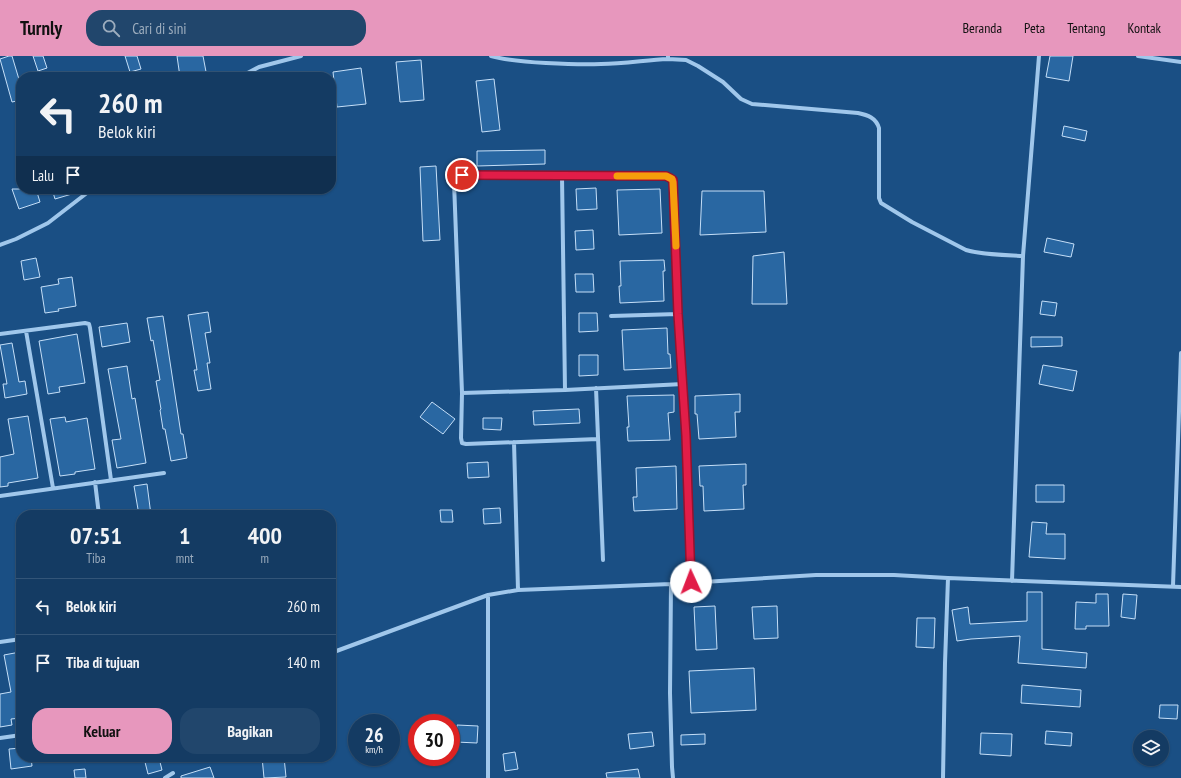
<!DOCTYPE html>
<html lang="id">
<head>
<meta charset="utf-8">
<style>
	body { margin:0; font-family:"PT Sans Narrow",sans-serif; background:#21466c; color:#f1f3f6; height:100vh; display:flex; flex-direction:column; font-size:15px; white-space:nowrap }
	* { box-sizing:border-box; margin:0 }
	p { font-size:13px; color:#9dadbe }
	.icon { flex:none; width:22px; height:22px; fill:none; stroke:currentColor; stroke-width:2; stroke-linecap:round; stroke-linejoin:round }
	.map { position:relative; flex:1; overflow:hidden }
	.side { position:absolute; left:16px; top:454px; width:320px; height:252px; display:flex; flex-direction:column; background:#143b63; border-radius:16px; box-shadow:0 1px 3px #0004,0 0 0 1px #335578 }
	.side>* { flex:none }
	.banner { position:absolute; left:16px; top:16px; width:320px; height:122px; border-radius:16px; box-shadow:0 1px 3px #0004,0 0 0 1px #335578; background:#143b63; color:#f1f3f6; overflow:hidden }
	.controls { position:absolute; left:1133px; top:674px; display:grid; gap:8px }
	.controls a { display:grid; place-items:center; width:36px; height:36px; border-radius:50%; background:#143b63; box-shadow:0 1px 3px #0004,0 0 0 1px #335578; font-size:20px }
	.speed { position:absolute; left:348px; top:658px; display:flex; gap:8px; font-size:20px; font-weight:700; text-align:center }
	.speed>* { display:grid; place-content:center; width:52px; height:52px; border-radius:50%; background:#143b63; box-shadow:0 1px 3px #0004,0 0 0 1px #335578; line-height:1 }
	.speed small { font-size:10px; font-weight:400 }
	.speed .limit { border:6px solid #d22; background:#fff; color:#111 }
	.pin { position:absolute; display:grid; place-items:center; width:34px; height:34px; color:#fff; margin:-17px; border:2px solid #fff; border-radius:50%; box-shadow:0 1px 4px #0007 }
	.me { position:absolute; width:44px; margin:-22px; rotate:358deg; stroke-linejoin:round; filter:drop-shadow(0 0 3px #0008) }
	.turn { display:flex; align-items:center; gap:14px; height:84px; padding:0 16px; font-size:18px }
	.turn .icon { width:52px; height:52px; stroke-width:2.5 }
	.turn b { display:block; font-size:28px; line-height:34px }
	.then { display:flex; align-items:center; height:38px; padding:0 16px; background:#0003; gap:8px; font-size:15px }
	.eta { display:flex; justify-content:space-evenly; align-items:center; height:68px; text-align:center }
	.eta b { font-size:24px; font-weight:700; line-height:28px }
	.primary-button { display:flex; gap:8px; margin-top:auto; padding:8px 16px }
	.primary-button a { flex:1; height:46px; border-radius:16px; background:#e797bd; color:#111; font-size:16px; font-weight:700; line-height:46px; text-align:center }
	.primary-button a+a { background:#21466c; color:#f1f3f6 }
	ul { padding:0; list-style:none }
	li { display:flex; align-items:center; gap:12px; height:56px; padding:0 16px; border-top:1px solid #335578 }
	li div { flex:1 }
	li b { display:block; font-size:15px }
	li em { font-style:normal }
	header { display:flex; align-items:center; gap:24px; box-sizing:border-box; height:56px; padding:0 20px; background:#e797bd; color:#111 }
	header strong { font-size:19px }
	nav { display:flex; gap:22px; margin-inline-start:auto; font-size:14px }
	.search { width:280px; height:36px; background:#21466c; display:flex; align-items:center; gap:10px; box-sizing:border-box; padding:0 14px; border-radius:16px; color:#9dadbe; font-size:15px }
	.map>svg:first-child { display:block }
</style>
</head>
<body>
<header>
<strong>Turnly</strong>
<div class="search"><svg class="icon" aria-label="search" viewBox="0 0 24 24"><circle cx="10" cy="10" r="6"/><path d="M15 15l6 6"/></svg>Cari di sini</div>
<nav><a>Beranda</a><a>Peta</a><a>Tentang</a><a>Kontak</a></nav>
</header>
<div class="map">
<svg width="1181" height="722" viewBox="0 0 1181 722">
	<rect width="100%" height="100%" fill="#1a4f84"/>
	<!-- building -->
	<path fill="#2967a2" stroke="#c5dff8" d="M9 0H12L21 30V44L12 46 0 3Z
		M33 0H43L47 12 38 15Z
		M125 0H137L141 13 130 16Z
		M177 0H203L207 21H180Z
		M1050 0H1073L1069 25 1046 21Z
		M421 4 424 44 400 46 396 6Z
		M361 12 366 48 337 51 333 16Z
		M494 23 500 74 482 76 476 25Z
		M1064 70 1087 75 1085 85 1062 80Z
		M545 94V108L477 110V95Z
		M436 110 440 184 423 185 420 111Z
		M596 132 597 153 577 154 576 133Z
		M12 133H36L40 146 19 153Z
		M52 133H82V135L55 143Z
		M660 133 662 177 619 179 617 134Z
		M702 135H764L766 176 700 179Z
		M593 174 594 193 576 194 575 175Z
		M1047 182 1074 188 1071 201 1044 196Z
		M784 196 787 248H752L753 200Z
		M36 202 40 221 24 224 21 205Z
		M664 204 665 215H663L664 245 620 247 619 230H621L620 205Z
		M575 218H593L594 236H576Z
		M72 221 76 250 58 253 59 255 45 257 41 231 59 228 58 223Z
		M1042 245 1057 247 1055 260 1040 258Z
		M208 256 211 276 205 277 210 307H207L211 333 198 335 194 314H197L188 259Z
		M579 257H597L598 275 579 276Z
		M163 260 181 378H183L187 402 171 405 165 373H163L160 354 161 353 156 325 160 324 153 284 151 285 147 262Z
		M127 267 130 286 102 291 99 271Z
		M667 272 668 298H670L671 312 624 314 622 274Z
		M77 278 85 327 59 331 60 336 48 338 39 285Z
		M1031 281H1062V290L1031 291Z
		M12 287 19 326 25 325 27 338 5 342 3 328H7L0 289Z
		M579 299H598V319L579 320Z
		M1043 309 1077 315 1073 335 1039 328Z
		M127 310 132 343 135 342 146 407 117 412 112 384 121 383 108 313Z
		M740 338V356H735L736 381 699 383 697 358H695V340Z
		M674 339V356L668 357 670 384 628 385 627 371H629L627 340Z
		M432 346 455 363 443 378 420 361Z
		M579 353 580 367 534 369 533 355Z
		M28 360 38 422 8 427V430L0 431V401L14 398 8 363Z
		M65 361 66 366 87 362 95 413 75 416V418L60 420 50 363Z
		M483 362H502L501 374 483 373Z
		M488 406 489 421 468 422 467 407Z
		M746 408V429H743L744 453 704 455 703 430H700L699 410Z
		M676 410 677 453 634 455 633 441H637L636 412Z
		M147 428 151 459H139L134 430Z
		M1036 429H1064V446H1036Z
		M500 452 501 467 484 468 483 453Z
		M440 454H452L453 466H441Z
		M1032 466 1047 467 1046 478H1065V503L1029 501Z
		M1027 536H1042V593L1087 597 1086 612 1018 607 1020 580 971 583 957 585 952 554 968 551 970 568 1027 565Z
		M1096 538H1108L1109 570H1086V573H1075L1076 546 1096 547Z
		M1123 538 1137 539 1135 563 1121 561Z
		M715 550 717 593 696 594 694 551Z
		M777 550 778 582 754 583 752 551Z
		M917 562H935L934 592 916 591Z
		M20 596 21 662 11 663 12 669 0 671V638L11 636 4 599Z
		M754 612 756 654 691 657 689 615Z
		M1022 629 1081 634 1080 651 1021 647Z
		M1160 649H1178L1177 663 1159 662Z
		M457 669 478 670 477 687 456 686Z
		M1046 675 1072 677 1071 690 1045 688Z
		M652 676 654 690 630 693 628 678Z
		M981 677 1012 678 1011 700 980 698Z
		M705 678V688L681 689V679Z
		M21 692V701H31L32 710 11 713 9 693Z
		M515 696 518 713 505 715 503 698Z
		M262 701H284L286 721 264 722Z
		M159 702 162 714 148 718 145 706Z
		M210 711 214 722H181V720Z
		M85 713 86 722H75L74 714Z
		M638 713 640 722H607L606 717Z"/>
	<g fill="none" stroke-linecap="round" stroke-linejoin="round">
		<!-- minor -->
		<path stroke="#a0c7eb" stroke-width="4" d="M491 0C509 5 527 6 546 7 564 8 583 9 601 8 624 8 646 4 668 3V0
			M1138 0 1181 6
			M668 3 686 4 698 10 723 26 741 43 752 48 858 57C868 59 876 62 879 72V142L881 147 912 166 966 194C984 199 1004 199 1023 200
			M240 21 259 11 301 0
			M562 120 565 334
			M0 189 16 183 48 167 92 133
			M611 260 678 258
			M26 275 53 432
			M0 278 85 267 89 268 90 272 111 424
			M596 332 603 504
			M462 337 565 334 683 328
			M598 383 466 388 462 387 461 382 462 337 454 126 456 121 459 120H666L670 122 673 124 678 258 686 379 691 526
			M514 386 518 534
			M95 426 99 459
			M0 440 164 417
			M1012 525 1023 200 1039 0
			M671 528 670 637 672 711 673 722
			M1173 530 1181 297
			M488 539V722
			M0 586 21 583
			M331 597 488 539 518 534 671 528 816 519H894L948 522 1181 531
			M0 682 21 679
			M165 722 173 717
			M943 722 945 607 948 522"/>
	</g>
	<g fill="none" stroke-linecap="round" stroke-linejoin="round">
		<defs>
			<path id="route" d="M462 119 666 120 670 122 673 124 678 258 686 380 691 526"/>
		</defs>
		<!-- route casing -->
		<use href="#route" stroke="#92132f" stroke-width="10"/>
		<!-- route -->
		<use href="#route" stroke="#e11d48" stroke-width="7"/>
		<!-- slow -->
		<path stroke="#f59e0b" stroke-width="7" d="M617 120H666L672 123 673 126 676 190"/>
	</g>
</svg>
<div class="controls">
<a><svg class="icon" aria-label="layers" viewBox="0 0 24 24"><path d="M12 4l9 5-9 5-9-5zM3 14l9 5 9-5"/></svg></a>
</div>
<div class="speed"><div>26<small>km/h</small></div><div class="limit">30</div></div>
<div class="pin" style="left:462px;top:119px;background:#d93025"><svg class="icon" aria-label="arrive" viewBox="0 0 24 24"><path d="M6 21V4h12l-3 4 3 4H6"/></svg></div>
<svg class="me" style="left:691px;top:526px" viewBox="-20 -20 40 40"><circle r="19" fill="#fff"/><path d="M0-13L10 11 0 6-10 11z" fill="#e11d48"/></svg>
<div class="banner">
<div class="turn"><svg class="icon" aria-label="left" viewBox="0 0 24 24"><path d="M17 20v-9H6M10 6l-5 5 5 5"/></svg><div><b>260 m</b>Belok kiri</div></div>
<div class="then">Lalu<svg class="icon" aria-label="arrive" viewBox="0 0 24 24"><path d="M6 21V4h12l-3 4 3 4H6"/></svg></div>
</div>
<section class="side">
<div class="eta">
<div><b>07:51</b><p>Tiba</p></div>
<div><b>1</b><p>mnt</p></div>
<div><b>400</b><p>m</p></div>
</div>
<ul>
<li><svg class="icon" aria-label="left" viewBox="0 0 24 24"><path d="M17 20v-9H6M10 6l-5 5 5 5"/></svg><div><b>Belok kiri</b></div><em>260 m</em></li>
<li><svg class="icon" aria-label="arrive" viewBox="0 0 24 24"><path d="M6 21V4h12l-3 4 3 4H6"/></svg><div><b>Tiba di tujuan</b></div><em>140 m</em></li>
</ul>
<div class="primary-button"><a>Keluar</a><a>Bagikan</a></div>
</section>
</div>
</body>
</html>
